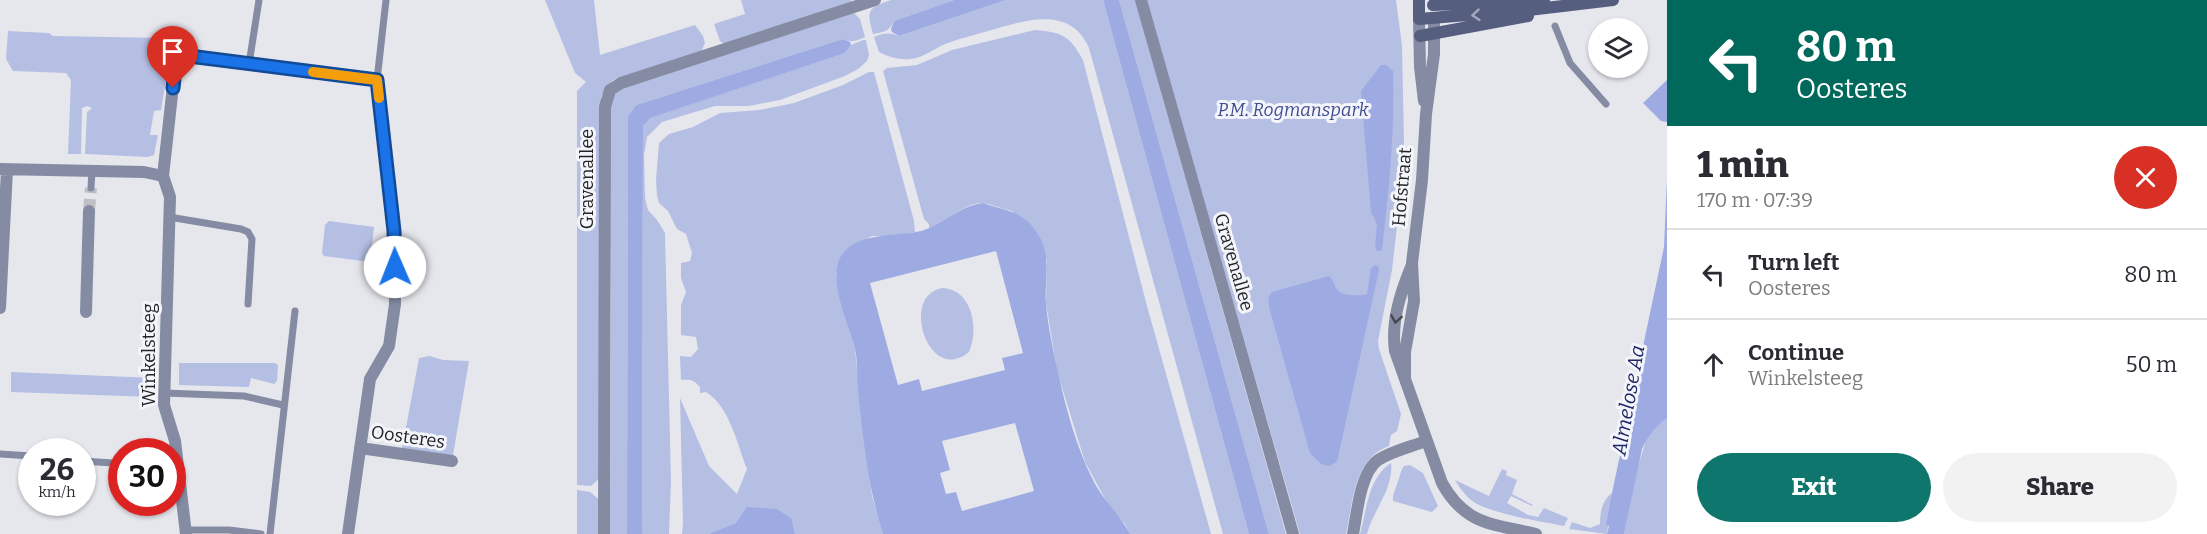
<!DOCTYPE html>
<html lang="en">
<head>
<meta charset="utf-8">
<style>
	body { margin:0; font-family:Bitter,serif; background:#f2f2f3; color:#2b2b33; height:100vh; display:flex; flex-direction:column; font-size:22px; white-space:nowrap }
	* { box-sizing:border-box; margin:0 }
	p { font-size:20px; color:#7c7c81 }
	.icon { flex:none; width:33px; height:33px; fill:none; stroke:currentColor; stroke-width:2; stroke-linecap:round; stroke-linejoin:round }
	.map { position:relative; flex:1; overflow:hidden }
	.details { display:flex; flex-direction:column; background:#fff; width:540px }
	.details>* { flex:none }
	.hud { background:#00695c; color:#fff; overflow:hidden }
	.fabs { position:absolute; left:1588px; top:18px; display:grid; gap:12px }
	.fabs a { display:grid; place-items:center; width:60px; height:60px; border-radius:50%; background:#fff; box-shadow:0 2px 4px #0004; font-size:30px }
	.speed { position:absolute; left:18px; top:438px; display:flex; gap:12px; font-size:30px; font-weight:700; text-align:center }
	.speed>* { display:grid; place-content:center; width:78px; height:78px; border-radius:50%; background:#fff; box-shadow:0 2px 4px #0004; line-height:1 }
	.speed small { font-size:15px; font-weight:400 }
	.speed .limit { border:9px solid #d22; background:#fff; color:#111 }
	.pin { position:absolute; display:grid; place-items:center; width:51px; height:51px; color:#fff; margin:-62px -26px; border-radius:50% 50% 50% 0; rotate:-45deg; box-shadow:0 0 6px #0007 }
	.pin .icon { rotate:45deg }
	.me { position:absolute; width:66px; margin:-33px; rotate:359deg; stroke-linejoin:round; filter:drop-shadow(0 0 4px #0008) }
	.turn { display:flex; align-items:center; gap:21px; height:126px; padding:0 30px; font-size:27px }
	.turn .icon { width:78px; height:78px; stroke-width:2.5 }
	.turn b { display:block; font-size:42px; line-height:51px }
	.round { display:grid; place-items:center; flex:none; width:63px; height:63px; border-radius:32px; background:#f2f2f3 }
	.overview { display:flex; align-items:center; justify-content:space-between; height:102px; padding:0 30px }
	h1 { font-size:36px; font-weight:800; line-height:45px }
	.cta { display:flex; gap:12px; margin-top:auto; padding:12px 30px }
	.cta a { flex:1; height:69px; border-radius:36px; background:#0f766e; color:#fff; font-size:24px; font-weight:800; line-height:69px; text-align:center }
	.cta a+a { background:#f2f2f3; color:#2b2b33 }
	ul { padding:0; list-style:none }
	li { display:flex; align-items:center; gap:18px; height:90px; padding:0 30px; border-top:2px solid #e1e1e2 }
	li div { flex:1 }
	li b { display:block; font-size:22px }
	li em { font-style:normal }
	main { display:flex; flex:1; min-height:0 }
	.map>svg:first-child { display:block }
</style>
</head>
<body>
<main>
<div class="map">
<svg width="1667" height="534" viewBox="0 0 1667 534">
	<rect width="100%" height="100%" fill="#e6e7ed"/>
	<!-- green -->
	<path fill="#b5bfe4" d="M545 0H594L600 55 695 25 703 36 705 43 701 52 613 80 606 87 601 97 600 478 591 486 577 485V91L586 82 575 73Z
		M741 0H852L850 2 724 44 720 41 714 24 745 14Z
		M891 0H954L894 21C889 32 883 32 873 34 866 10 868 8 891 0Z
		M1006 0H1103L1249 534H1223L1089 48C1070 4 1023 21 988 31 975 35 961 38 948 43 936 47 924 58 910 59 899 60 889 57 879 52L874 37C882 33 890 32 899 36Z
		M1119 0H1135L1286 534H1269Z
		M1146 0H1396L1402 46 1404 144 1400 200 1392 270 1378 341 1379 349 1401 414 1397 431 1391 435 1389 446C1354 458 1353 502 1346 534H1300Z
		M854 13 860 19 865 37C857 41 852 43 843 39L636 105 628 116 627 534H610L611 306 609 107 614 94 622 88Z
		M1035 30C1062 32 1070 36 1083 60L1147 306 1211 534H1130L1125 524 1110 508 1085 462 1057 371 1046 303 1047 260 1012 211C1002 209 989 203 980 203 960 205 947 223 929 228V224L924 219 883 71 887 68 917 65 952 50Z
		M8 31 49 33 53 36 165 38 172 44 161 110 154 111 150 135H158L154 155 148 157 85 154 87 112 92 108 87 106 82 108 81 154H68L71 80 66 73 13 71 6 59Z
		M863 40H866L869 55 867 61 858 69 845 76 780 100 749 106H715L662 122 647 137 644 155 645 198 648 210 657 220 665 233 671 481 669 534H642L643 126 649 118 845 53 851 45Z
		M869 72H874L914 221 915 232 892 236H872L847 249 841 257 836 275 855 350 872 496 883 534H795L792 519 736 523 708 534H682L683 523 680 398 709 466 737 494 747 469C737 444 730 407 706 392L700 393V387C694 380 690 379 681 380L680 356 691 357 698 349 696 337 681 335V305L686 292 681 278V263L690 261 692 253 686 234 677 229 668 211 659 203 657 196 656 180 659 143 669 134 693 127 720 113 759 110 794 103 843 85Z
		M329 221 374 227 370 262 324 256 322 253 325 225Z
		M943 288C973 290 979 330 969 352 928 386 899 294 943 288Z
		M1667 305V534H1624L1637 470 1647 437Z
		M430 356 443 360 469 361 452 461 401 454 419 358Z
		M179 363H275L278 365 277 381 274 384 251 378 249 387 179 385Z
		M11 372 154 378 152 397 11 392Z
		M1391 463C1394 489 1373 510 1367 534H1360C1367 509 1368 478 1391 463Z
		M1410 465 1423 473 1438 506 1432 512 1393 501V496L1402 469 1404 466Z
		M1502 469 1507 471 1506 475 1517 480 1512 494 1533 505 1532 506 1511 496 1507 503 1528 515 1538 517 1544 508 1568 518 1564 526C1539 521 1499 515 1477 504 1467 498 1461 490 1455 480L1489 496Z
		M577 490 590 492 601 501 600 534H577Z
		M1612 493 1607 534 1569 529 1572 522 1590 528 1600 524C1600 513 1602 500 1612 493Z"/>
	<!-- water -->
	<path fill="#9dabe2" fill-rule="evenodd" d="M954 0H1006L899 36 892 32 891 29 894 21Z
		M1103 0H1119L1269 534H1249Z
		M843 39 850 42 851 45 845 53 650 118 643 126 642 534H627L628 116 636 105Z
		M1381 65H1386L1393 71C1395 131 1389 190 1382 249L1380 251H1377L1375 246 1377 224 1371 212 1361 91Z
		M1667 80V122L1661 121 1643 103Z
		M1667 179V418C1655 426 1648 436 1642 449L1624 534H1607L1609 526 1606 525 1612 493 1664 247Z
		M983 203C1008 212 1024 210 1039 236 1052 257 1044 282 1046 304 1048 326 1053 350 1058 372 1066 410 1079 456 1098 489 1108 505 1122 518 1130 534H883C868 488 863 438 858 390 857 376 858 363 855 349 849 323 827 281 841 256 855 233 894 236 916 232 943 227 957 206 983 203ZM996 251 1023 353 1002 358 1005 370 922 391 919 379 898 385 870 283ZM1015 423 1034 491 962 511 956 492 946 494 940 473 950 470 942 441Z
		M1375 265 1378 266 1379 270 1337 462 1329 466 1321 464 1310 453 1270 311 1268 298 1272 292 1329 276C1334 280 1333 284 1337 289 1342 297 1359 296 1367 294L1371 268Z
		M747 507 777 509 792 519 795 534H708L736 523Z"/>
	<g fill="none" stroke-linecap="round" stroke-linejoin="round">
		<!-- street-tunnel -->
		<path stroke="#bfc0c5" stroke-width="12" stroke-dasharray="12 6" stroke-linecap="butt" d="M89 211 91 188"/>
		<!-- lane -->
		<path stroke="#848ba3" stroke-width="7" d="M1555 26 1570 63 1606 104
			M249 64 259 0
			M377 80 386 0
			M91 188 92 170
			M169 217 241 229 248 232 252 239 248 304
			M164 393 244 396 283 405
			M0 454 32 456
			M82 461 113 463 122 462
			M186 530H229L261 534
			M270 534 295 311"/>
		<!-- street -->
		<path stroke="#848ba3" stroke-width="12" d="M1141 0 1293 534
			M1419 19 1420 67 1424 101
			M0 169 144 172 163 176 170 197 164 405 175 441 186 534
			M163 176 175 68 188 56 377 80 394 231 395 304 389 346 370 379 348 534
			M1411 267C1400 294 1391 322 1395 351L1442 483C1465 525 1493 524 1536 534
			M0 308 7 170
			M86 312 89 211
			M1405 377V352L1414 301 1412 263 1422 180 1426 114 1434 54V18
			M360 448 452 461
			M604 534 605 107 610 90 621 83 875 0
			M1353 534C1357 514 1360 473 1378 460 1392 451 1410 447 1426 441"/>
		<!-- secondary -->
		<path stroke="#565e80" stroke-width="12" d="M1419 0V19L1529 10 1613 0
			M1433 5 1528 1 1545 4
			M1420 36 1528 16"/>
	</g>
	<!-- one-way arrows -->
	<defs><path id="oneway-chevron" d="M-2-3.5L2.5 0L-2 3.5" fill="none" stroke-width="1.6" stroke-linecap="round" stroke-linejoin="round" transform="scale(1.5)"/></defs>
	<use stroke="#a4aabe" href="#oneway-chevron" transform="translate(1476 15) rotate(175)"/>
	<use stroke="#454852" href="#oneway-chevron" transform="translate(1396 319) rotate(99)"/>
	<g fill="none" stroke-linecap="round" stroke-linejoin="round">
		<defs>
			<path id="route" d="M173 88 175 68 189 56 377 80 394 231 395 267"/>
		</defs>
		<!-- route casing -->
		<use href="#route" stroke="#114b97" stroke-width="15"/>
		<!-- route -->
		<use href="#route" stroke="#1a73e8" stroke-width="10"/>
		<!-- slow -->
		<path stroke="#f59e0b" stroke-width="10" d="M313 72 377 80 379 98"/>
	</g>
	<g text-anchor="middle" stroke-width="6" stroke-linejoin="round" paint-order="stroke">
		<!-- park labels -->
		<g font-size="18" font-style="italic" fill="#414d91" stroke="#f3f5fb">
			<text x="1293" y="116">P.M. Rogmanspark</text>
		</g>
		<!-- street labels -->
		<g font-size="18" fill="#232426" stroke="#f3f5fb">
			<text transform="translate(587 179) rotate(-90)" y="6">Gravenallee</text>
			<text transform="translate(1402 187) rotate(-85)" y="6">Hofstraat</text>
			<text transform="translate(1234 262) rotate(74)" y="6">Gravenallee</text>
			<text transform="translate(149 355) rotate(-90)" y="6">Winkelsteeg</text>
			<text transform="translate(408 437) rotate(8)" y="6">Oosteres</text>
		</g>
		<!-- water labels -->
		<g font-size="20" font-style="italic" fill="#1f2666" stroke="#f3f5fb">
			<text transform="translate(1628 400) rotate(-80)" y="7">Almelose Aa</text>
		</g>
	</g>
</svg>
<div class="fabs">
<a><svg class="icon" aria-label="layers" viewBox="0 0 24 24"><path d="M12 4l9 5-9 5-9-5zM3 14l9 5 9-5"/></svg></a>
</div>
<div class="speed"><div>26<small>km/h</small></div><div class="limit">30</div></div>
<div class="pin" style="left:173px;top:88px;background:#d93025"><svg class="icon" aria-label="arrive" viewBox="0 0 24 24"><path d="M6 21V4h12l-3 4 3 4H6"/></svg></div>
<svg class="me" style="left:395px;top:267px" viewBox="-20 -20 40 40"><circle r="19" fill="#fff"/><path d="M0-13L10 11 0 6-10 11z" fill="#1a73e8"/></svg>
</div>
<section class="details">
<div class="hud">
<div class="turn"><svg class="icon" aria-label="left" viewBox="0 0 24 24"><path d="M17 20v-9H6M10 6l-5 5 5 5"/></svg><div><b>80 m</b>Oosteres</div></div>
</div>
<div class="overview"><div><h1>1 min</h1><p>170 m · 07:39</p></div><a class="round" style="background:#d93025;color:#fff"><svg class="icon" aria-label="close" viewBox="0 0 24 24"><path d="M6 6l12 12M18 6L6 18"/></svg></a></div>
<ul>
<li><svg class="icon" aria-label="left" viewBox="0 0 24 24"><path d="M17 20v-9H6M10 6l-5 5 5 5"/></svg><div><b>Turn left</b><p>Oosteres</p></div><em>80 m</em></li>
<li><svg class="icon" aria-label="ahead" viewBox="0 0 24 24"><path d="M12 20V5M6 11l6-6 6 6"/></svg><div><b>Continue</b><p>Winkelsteeg</p></div><em>50 m</em></li>
</ul>
<div class="cta"><a>Exit</a><a>Share</a></div>
</section>
</main>
</body>
</html>
